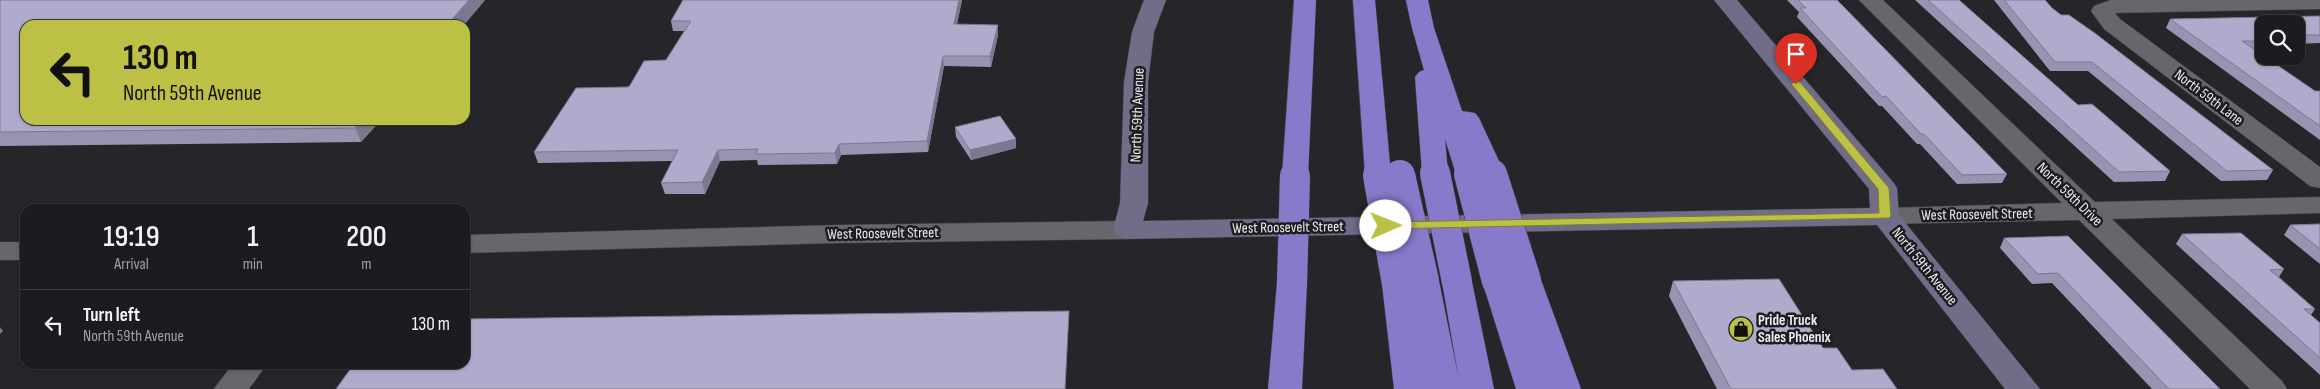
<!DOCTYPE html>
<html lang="en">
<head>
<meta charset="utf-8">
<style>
	body { margin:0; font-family:"Sofia Sans Condensed",sans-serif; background:#252529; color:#f1f3f6; height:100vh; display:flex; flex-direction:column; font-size:19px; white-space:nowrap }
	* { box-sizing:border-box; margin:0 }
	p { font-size:16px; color:#a0a1a5 }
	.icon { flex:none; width:28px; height:28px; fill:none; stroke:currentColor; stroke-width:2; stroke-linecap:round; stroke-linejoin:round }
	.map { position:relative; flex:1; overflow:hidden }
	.drawer { position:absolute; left:20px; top:204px; width:450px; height:165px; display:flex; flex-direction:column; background:#1c1c20; border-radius:15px; box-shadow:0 1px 4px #0004,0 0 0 1px #3a3a3e }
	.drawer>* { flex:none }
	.hud { position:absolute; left:20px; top:20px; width:450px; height:105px; border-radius:15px; box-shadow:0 1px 4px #0004,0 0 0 1px #3a3a3e; background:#bcc044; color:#111; overflow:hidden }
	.controls { position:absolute; left:2255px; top:15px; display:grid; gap:10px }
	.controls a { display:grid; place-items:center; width:50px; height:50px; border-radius:10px; background:#1c1c20; box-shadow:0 1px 4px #0004,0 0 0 1px #3a3a3e; font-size:25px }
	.pin { position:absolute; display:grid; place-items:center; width:42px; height:42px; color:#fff; margin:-51px -21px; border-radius:50% 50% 50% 0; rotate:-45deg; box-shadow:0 0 5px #0007 }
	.pin .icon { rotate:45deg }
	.me { position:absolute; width:55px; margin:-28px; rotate:89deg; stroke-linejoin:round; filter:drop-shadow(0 0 4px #0008) }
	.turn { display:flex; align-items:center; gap:18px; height:105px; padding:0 20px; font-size:22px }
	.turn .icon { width:65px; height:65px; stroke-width:2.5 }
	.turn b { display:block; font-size:35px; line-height:42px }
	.eta { display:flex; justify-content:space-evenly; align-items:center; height:85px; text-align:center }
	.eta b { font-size:30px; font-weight:600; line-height:35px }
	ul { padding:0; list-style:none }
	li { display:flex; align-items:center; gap:15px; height:70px; padding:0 20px; border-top:1px solid #3a3a3e }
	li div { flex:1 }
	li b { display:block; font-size:19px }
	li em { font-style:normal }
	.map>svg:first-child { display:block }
</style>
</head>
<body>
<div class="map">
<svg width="2320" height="389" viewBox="0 0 2320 389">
	<rect width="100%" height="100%" fill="#26252a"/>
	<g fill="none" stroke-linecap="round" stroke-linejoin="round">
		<defs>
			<path id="minor" d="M1859 0H1883L2095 202 2320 197V213L2112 219 2282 381 2287 389H2250L2079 220 1885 224 1875 222 1871 216 1875 210 1885 208 2062 203Z
				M2111 0H2320V9L2115 13 2120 19 2320 167V188L2310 186 2104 29 2091 11 2094 6Z
				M233 364H267L249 389H214Z"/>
			<path id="tertiary" d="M1127 221 1137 224 1141 230 1137 236 1127 239 838 243 465 253V235L838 225Z
				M0 242H25V260H0Z"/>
			<path id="secondary" d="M1144 0H1166L1154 32 1148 82V203L1143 221 1870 208 1869 189 1714 0H1737L1893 182 1897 188 1899 215 2040 389H2005L1877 225 1127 239 1117 236 1113 230 1120 203 1124 82 1132 32Z"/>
			<path id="motorway" d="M1294 0H1316L1308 176 1305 182 1295 184 1285 182 1282 176Z
				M1353 0H1375L1391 175 1388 181 1378 183 1368 181 1365 175Z
				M1406 0H1428L1434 28 1462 111 1475 113 1479 118 1505 174 1502 180 1492 182 1482 180 1480 177 1479 180 1469 182 1459 180 1456 174 1445 139 1448 173 1444 179 1435 181 1426 179 1422 173 1415 77 1419 72 1424 70 1412 28Z
				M1526 270 1537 273 1541 280 1581 389H1516L1482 281 1486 274 1497 271 1508 274 1511 280 1515 273Z
				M1424 271 1435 274 1439 281 1459 380 1442 282 1446 275 1457 272 1468 275 1472 282 1494 389H1394L1382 284 1386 277 1397 274 1408 277 1410 280 1413 274Z
				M1292 273 1303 276 1307 283 1302 389H1268L1277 283 1281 276Z"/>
		</defs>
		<!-- minor casing -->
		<use href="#minor" stroke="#444348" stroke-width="1"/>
		<!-- tertiary casing -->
		<use href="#tertiary" stroke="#444348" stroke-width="1"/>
		<!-- secondary casing -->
		<use href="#secondary" stroke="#444348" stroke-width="1"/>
		<!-- motorway casing -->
		<use href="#motorway" stroke="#444348" stroke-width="1"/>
		<!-- minor -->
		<use href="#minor" fill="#67666c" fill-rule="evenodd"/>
		<!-- tertiary -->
		<use href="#tertiary" fill="#67666c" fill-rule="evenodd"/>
		<!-- secondary -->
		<use href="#secondary" fill="#716c88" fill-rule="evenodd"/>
		<!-- motorway -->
		<use href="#motorway" fill="#8879ca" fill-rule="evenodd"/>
		<defs>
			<path id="motorway-bridge" d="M1435 173 1457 282
				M1469 174 1497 281
				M1492 174 1526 280
				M1378 175 1397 284
				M1400 175 1424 281
				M1292 283 1295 176"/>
		</defs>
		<!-- motorway-bridge casing -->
		<use href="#motorway-bridge" stroke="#444348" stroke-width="31" stroke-linecap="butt"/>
		<!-- motorway-bridge -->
		<use href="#motorway-bridge" stroke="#8879ca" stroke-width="30"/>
	</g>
	<!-- wall -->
	<path fill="#9793b0" d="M0 0H485L464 25H25V120H381L361 142 0 146Z
		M683 0H962L957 24 998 35 991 67 944 66 928 152 841 155 837 164 758 165 757 160 720 161 705 194H665L661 183 672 161 538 163 534 152 666 60 684 31H673L671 21Z
		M1787 0H1837L2007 174 2002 183 1957 184 1920 144H1917L1882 106H1879L1797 17 1799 12Z
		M1915 0H1959L2078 105 2170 171 2165 181 2114 182Z
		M1994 0H2045L2052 8 2273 170 2267 180 2221 181 2088 71H2050Z
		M2320 16V43L2296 44V24H2264V49H2254L2315 91H2320V140L2166 28 2170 19Z
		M955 127 1016 148 971 160 956 137Z
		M2320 224V264L2284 235 2290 225Z
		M2182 234 2284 269 2279 277 2315 309 2311 315 2320 323V375L2176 244Z
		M2068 236 2220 389H2152L2052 283 2032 284 2000 248 2004 238Z
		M1673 281 1823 348 1852 370 1897 389H1717L1669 296Z"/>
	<!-- shaded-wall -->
	<path fill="#7b7890" d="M469 0H485L464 25H447Z
		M959 0H962L955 34 954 24Z
		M998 25V35L991 67 990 56Z
		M943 56 944 66 928 152 927 141Z
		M361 120H381L361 142 355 128Z
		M1016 139V148L971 160 970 150Z
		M839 144 841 155 837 164 835 153Z
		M718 150 720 161 705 194 702 182Z
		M0 327 3 331 0 334Z"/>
	<!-- building -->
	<path fill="#b0abcd" stroke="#7b7890" d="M0 0H469L447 25H25V120H361L355 128 0 132Z
		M683 0H959L954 24 998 25 990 56H943L927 141 839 144 835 153 756 154 758 149 718 150 702 182 661 183 678 150 534 152 576 88 629 87 644 61 666 60 691 21H671Z
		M1798 0H1837L2007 174 1962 175 1924 134H1921L1886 96 1882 97 1800 8H1806Z
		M1928 0H1959L2078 105 2092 104 2170 171 2119 172Z
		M2004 0H2045L2052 8 2061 15H2069L2096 34 2273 170 2227 171 2092 62H2055Z
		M2320 16V35H2296V24H2264V41H2242L2315 91H2320V126L2170 19Z
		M1000 116 1016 139 970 150 955 127Z
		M2320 224V249L2290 225Z
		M2241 233 2284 269 2270 270 2315 309H2304L2320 323V358L2182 234Z
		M2068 236 2220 389H2169L2058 273 2038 274 2004 238Z
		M1779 279 1823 348H1837L1852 370 1883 369 1897 389H1731L1673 281Z
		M1069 311 1065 389H336L354 364H465V319Z"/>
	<!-- route -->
	<path fill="#bcc044" stroke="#7a7d2c" d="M1796 81 1800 82 1889 188 1891 216 1889 218 1386 229 1380 226 1386 222 1879 213 1878 189 1793 86 1791 84Z"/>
	<!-- icons -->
	<defs>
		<symbol id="shop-disc" viewBox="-11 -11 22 22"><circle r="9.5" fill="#bcc044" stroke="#1c1c21"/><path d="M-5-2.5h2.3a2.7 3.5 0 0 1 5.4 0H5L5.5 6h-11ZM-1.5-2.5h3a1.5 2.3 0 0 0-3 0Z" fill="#111"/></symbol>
	</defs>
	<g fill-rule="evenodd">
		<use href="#shop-disc" x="1727" y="315" width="28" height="28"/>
	</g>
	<g text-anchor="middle" stroke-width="5" stroke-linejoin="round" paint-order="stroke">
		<!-- street labels -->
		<g font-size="15" fill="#ecebef" stroke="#1c1c21">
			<text transform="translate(2209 97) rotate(37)" y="5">North 59th Lane</text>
			<text transform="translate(1137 115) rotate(-88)" y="5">North 59th Avenue</text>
			<text transform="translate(2070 194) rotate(44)" y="5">North 59th Drive</text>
			<text transform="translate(1977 214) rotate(-1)" y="5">West Roosevelt Street</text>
			<text transform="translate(1288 227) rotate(-1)" y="5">West Roosevelt Street</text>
			<text transform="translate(883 233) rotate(-1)" y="5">West Roosevelt Street</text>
			<text transform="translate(1925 266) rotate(51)" y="5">North 59th Avenue</text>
		</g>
		<!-- poi labels -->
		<g font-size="15" font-weight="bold" fill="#ecebef" stroke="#1c1c21" text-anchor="start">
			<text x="1758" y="325">Pride Truck<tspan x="1758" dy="17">Sales Phoenix</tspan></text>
		</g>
	</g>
</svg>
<div class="controls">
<a><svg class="icon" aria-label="search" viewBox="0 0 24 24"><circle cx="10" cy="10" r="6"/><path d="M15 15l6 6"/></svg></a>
</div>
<div class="pin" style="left:1796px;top:84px;background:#d93025"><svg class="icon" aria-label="arrive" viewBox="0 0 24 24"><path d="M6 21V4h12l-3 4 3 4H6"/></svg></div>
<svg class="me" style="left:1386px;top:226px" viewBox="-20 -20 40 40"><circle r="19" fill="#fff"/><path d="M0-13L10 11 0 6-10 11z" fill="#bcc044"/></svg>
<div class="hud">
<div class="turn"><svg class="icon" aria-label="left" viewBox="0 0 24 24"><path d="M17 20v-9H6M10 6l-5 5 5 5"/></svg><div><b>130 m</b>North 59th Avenue</div></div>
</div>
<section class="drawer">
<div class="eta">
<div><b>19:19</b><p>Arrival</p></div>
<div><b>1</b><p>min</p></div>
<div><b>200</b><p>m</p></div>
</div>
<ul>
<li><svg class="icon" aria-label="left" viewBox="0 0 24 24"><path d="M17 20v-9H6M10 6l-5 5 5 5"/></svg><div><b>Turn left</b><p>North 59th Avenue</p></div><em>130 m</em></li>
</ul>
</section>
</div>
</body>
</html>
